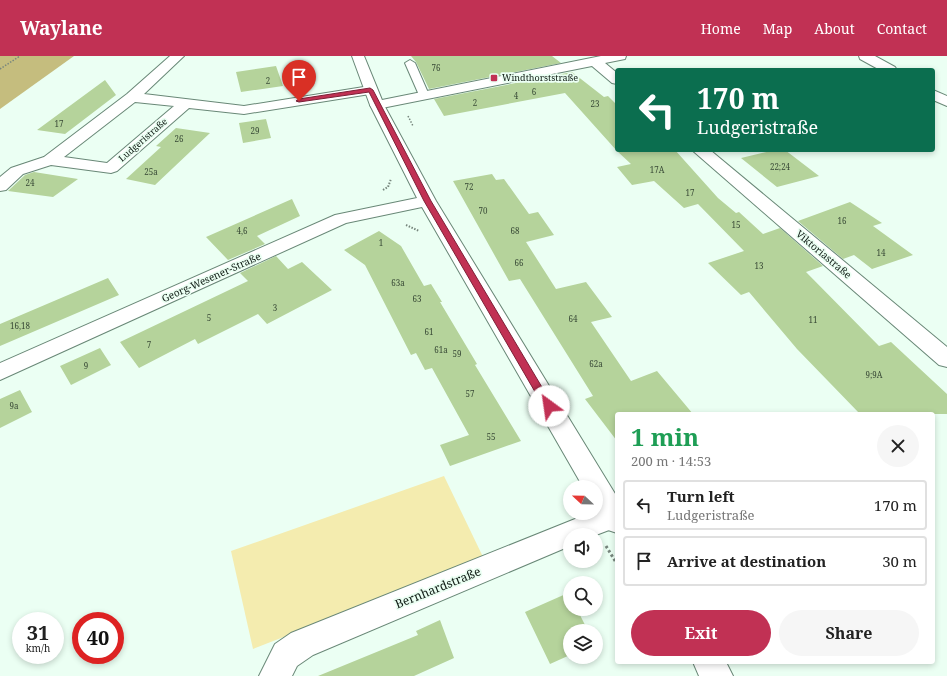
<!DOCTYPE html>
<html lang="en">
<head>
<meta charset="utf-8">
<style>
	body { margin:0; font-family:"Noto Serif",serif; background:#f6f6f6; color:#222; height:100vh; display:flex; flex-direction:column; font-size:15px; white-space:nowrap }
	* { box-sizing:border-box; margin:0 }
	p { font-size:13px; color:#767676 }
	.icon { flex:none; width:22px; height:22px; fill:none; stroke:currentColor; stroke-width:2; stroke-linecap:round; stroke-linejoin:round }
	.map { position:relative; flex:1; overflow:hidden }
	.details { position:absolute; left:615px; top:356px; width:320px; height:252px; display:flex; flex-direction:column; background:#fff; border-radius:4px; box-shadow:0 2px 6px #0003 }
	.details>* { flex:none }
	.hud { position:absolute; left:615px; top:12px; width:320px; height:84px; border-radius:4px; box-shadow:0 2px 6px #0003; background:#0b6e4f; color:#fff; overflow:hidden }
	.needle { width:26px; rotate:292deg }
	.fabs { position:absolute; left:563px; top:424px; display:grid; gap:8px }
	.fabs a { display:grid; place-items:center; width:40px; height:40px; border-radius:50%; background:#fff; box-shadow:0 2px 6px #0003; font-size:20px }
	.speed { position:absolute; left:12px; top:556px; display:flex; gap:8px; font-size:20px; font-weight:700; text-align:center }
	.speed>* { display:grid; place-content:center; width:52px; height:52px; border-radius:50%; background:#fff; box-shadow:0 2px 6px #0003; line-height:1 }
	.speed small { font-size:10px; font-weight:400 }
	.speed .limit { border:6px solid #d22; background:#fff; color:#111 }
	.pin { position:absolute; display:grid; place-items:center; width:34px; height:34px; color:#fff; margin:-41px -17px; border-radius:50% 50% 50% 0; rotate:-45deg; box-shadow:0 0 4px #0007 }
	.pin .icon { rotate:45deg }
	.me { position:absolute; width:44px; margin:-22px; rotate:329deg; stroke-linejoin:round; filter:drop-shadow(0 0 3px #0008) }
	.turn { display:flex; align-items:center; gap:14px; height:84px; padding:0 16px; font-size:18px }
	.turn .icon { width:52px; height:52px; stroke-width:2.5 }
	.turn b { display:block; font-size:28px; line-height:34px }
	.round { display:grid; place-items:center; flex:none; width:42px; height:42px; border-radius:21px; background:#f6f6f6 }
	.overview { display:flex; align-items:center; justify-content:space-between; height:68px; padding:0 16px }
	h1 { font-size:24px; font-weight:700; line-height:30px; color:#1e9e55 }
	.cta { display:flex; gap:8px; margin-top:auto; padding:8px 16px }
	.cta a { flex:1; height:46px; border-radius:24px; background:#c13154; color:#fff; font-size:16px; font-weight:700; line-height:46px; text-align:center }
	.cta a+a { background:#f6f6f6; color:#222 }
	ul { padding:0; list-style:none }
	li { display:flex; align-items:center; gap:12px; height:50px; margin:0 8px 6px; padding:0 8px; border:2px solid #e0e0e0; border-radius:4px }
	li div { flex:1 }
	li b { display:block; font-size:15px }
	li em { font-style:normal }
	header { display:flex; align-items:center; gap:24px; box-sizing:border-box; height:56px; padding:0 20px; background:#c13154; color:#fff }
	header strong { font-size:19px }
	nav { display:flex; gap:22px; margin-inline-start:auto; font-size:14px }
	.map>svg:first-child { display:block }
</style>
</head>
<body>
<header>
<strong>Waylane</strong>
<nav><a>Home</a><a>Map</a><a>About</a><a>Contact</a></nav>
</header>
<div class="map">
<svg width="947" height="620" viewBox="0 0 947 620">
	<rect width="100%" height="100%" fill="#ebfff3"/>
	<!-- green -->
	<path fill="#f4ecaf" d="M444 420 484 503 253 593 231 495Z"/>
	<!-- forest -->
	<path fill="#c5bd7e" d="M0 0H74L0 53Z"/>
	<!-- building -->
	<path fill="#b5d39b" d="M411 0H552L561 7 429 33 416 6Z
		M276 10 283 30 241 36 236 16Z
		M572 16 604 41 608 40 617 49V94H675L718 142 736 157 739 156 763 178 780 172 823 210 806 216 879 290 891 286 947 338V358H860L797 293 749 236 741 239 708 207 744 195 698 148 684 152 654 125 632 129 617 111 631 108 617 95 565 37 444 60 434 43Z
		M105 24 116 39 65 78 37 74Z
		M266 63 271 82 243 87 239 67Z
		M176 72 210 77 155 129 126 123 161 91 156 90Z
		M775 94H785L819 120 777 131 741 102Z
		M34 116 78 123 53 141 8 135 25 119Z
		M492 118 496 124 504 123 529 158 538 156 554 179 526 186 556 233 586 226 612 261 591 266 631 325 657 315 693 358H617V385L585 343 593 340 520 223 509 225 453 125Z
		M292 143 300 160 257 180 265 188 228 204 206 181Z
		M850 146 882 167 873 170 913 199 872 213 854 199 843 203 798 165Z
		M379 175 401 190 424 230 431 228 442 246H440L477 308 475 309 521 385 450 410 440 389 469 379 432 312 425 314 416 297 411 299 365 209 344 194Z
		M276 200 288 213 302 206 332 234 267 268 258 258 198 288 195 283 139 312 120 286 248 225 240 217Z
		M108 222 119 239 0 290V268Z
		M100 292 111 309 71 329 60 310Z
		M20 334 32 356 0 372V343Z
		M568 537 570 541V553H577L588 575H570V599L550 608 525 556Z
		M440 564 454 602 414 620H318L418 579 416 575Z"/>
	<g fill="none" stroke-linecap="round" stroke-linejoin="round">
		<defs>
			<path id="lane" d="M410 4 415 7 429 39 428 41H420L419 39 405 7Z"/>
			<path id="street" d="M170 0H184L144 38 244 50 370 30 375 31 377 34 375 37 370 38 244 58 189 52 117 115 111 117 51 109 23 118 6 134 0 135V121L11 112 44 101 127 38ZM135 46 174 50 107 107 64 101Z
				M601 0H626L625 3 605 7 617 17V28L612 27 592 10 377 53 372 52 370 49 372 46 377 45Z
				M859 0H875L895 11 897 14H880L860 3Z
				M933 34 947 40V50L933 44Z
				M692 94H710L947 291V311L939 309Z
				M613 448 617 450V471L596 479H570V490L313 599 297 610 292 620H259L275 588 291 577 590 457H596V455Z"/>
			<path id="secondary" d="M352 0H364L384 49 436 145 617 441V477L608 474 596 453V431H583L422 151 346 167 0 324V307L335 159 417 142 370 49Z
				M693 606H726L733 620H699Z"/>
		</defs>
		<!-- lane casing -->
		<use href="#lane" stroke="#698877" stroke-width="2"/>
		<!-- street casing -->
		<use href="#street" stroke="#698877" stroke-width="2"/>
		<!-- secondary casing -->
		<use href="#secondary" stroke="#698877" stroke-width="2"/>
		<!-- path-far2 -->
		<path stroke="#77867d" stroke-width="1.5" stroke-dasharray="1.5 1.5" stroke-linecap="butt" d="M0 13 20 0
			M408 60 413 70"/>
		<!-- path-far1 -->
		<path stroke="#77867d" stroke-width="2" stroke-dasharray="1.5 1.5" stroke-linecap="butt" d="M383 134 388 131 391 123
			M406 169 419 175"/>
		<!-- path -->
		<path stroke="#77867d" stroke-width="3" stroke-dasharray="2.5 2.5" stroke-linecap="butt" d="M606 490 617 508"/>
		<!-- lane -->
		<use href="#lane" fill="#fff" fill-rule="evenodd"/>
		<!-- street -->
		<use href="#street" fill="#fff" fill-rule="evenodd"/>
		<!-- secondary -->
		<use href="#secondary" fill="#fff" fill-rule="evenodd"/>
	</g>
	<!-- route -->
	<path fill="#c13154" stroke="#7d2037" d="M370 32 373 34 431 145 552 348 553 350 552 353H545L424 145 369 36 299 46 296 45 299 43Z"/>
	<!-- markers -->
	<rect fill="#c13154" stroke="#ebfff3" stroke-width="1.5" x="490" y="18" width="8" height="8" rx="2"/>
	<g text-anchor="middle" stroke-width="3.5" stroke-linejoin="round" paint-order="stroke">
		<!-- number labels -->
		<g font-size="8" fill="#384936">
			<text x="436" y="15">76</text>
			<text x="268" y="28">2</text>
			<text x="534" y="39">6</text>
			<text x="516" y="43">4</text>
			<text x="475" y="50">2</text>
			<text x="595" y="51">23</text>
			<text x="59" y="71">17</text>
			<text x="255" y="78">29</text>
			<text x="179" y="86">26</text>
			<text x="780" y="114">22;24</text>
			<text x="657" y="117">17A</text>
			<text x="151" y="119">25a</text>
			<text x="30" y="130">24</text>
			<text x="469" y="134">72</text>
			<text x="690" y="140">17</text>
			<text x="483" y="158">70</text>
			<text x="842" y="168">16</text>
			<text x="736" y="172">15</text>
			<text x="242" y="178">4,6</text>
			<text x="515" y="178">68</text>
			<text x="381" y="190">1</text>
			<text x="881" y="200">14</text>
			<text x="519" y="210">66</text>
			<text x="759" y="213">13</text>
			<text x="398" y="230">63a</text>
			<text x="417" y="246">63</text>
			<text x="275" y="255">3</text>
			<text x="209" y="265">5</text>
			<text x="573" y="266">64</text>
			<text x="813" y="267">11</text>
			<text x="20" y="273">16,18</text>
			<text x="429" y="279">61</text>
			<text x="149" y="292">7</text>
			<text x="441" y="297">61a</text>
			<text x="457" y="301">59</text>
			<text x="596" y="311">62a</text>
			<text x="86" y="313">9</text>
			<text x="874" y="322">9;9A</text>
			<text x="470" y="341">57</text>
			<text x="14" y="353">9a</text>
			<text x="491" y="384">55</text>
		</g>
		<!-- far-poi labels -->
		<g font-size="9" fill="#0f1b14" stroke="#ebfff3" text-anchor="start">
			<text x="502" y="25">Windthorststraße</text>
		</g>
		<!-- far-street labels -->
		<g font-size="9" fill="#0f1b14" stroke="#ebfff3">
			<text transform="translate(143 84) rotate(-41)" y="3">Ludgeristraße</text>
		</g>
		<!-- street labels -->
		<g font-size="10" fill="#0f1b14" stroke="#ebfff3">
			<text transform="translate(824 198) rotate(40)" y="4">Viktoriastraße</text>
			<text transform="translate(211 221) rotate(-24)" y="4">Georg-Wesener-Straße</text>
		</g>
		<!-- near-street labels -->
		<g font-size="12" fill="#0f1b14" stroke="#ebfff3">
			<text transform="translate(438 532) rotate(-22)" y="4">Bernhardstraße</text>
		</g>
	</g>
</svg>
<div class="fabs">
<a><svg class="needle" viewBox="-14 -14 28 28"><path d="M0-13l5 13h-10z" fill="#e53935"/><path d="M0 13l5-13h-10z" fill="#767676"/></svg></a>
<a><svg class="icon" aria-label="sound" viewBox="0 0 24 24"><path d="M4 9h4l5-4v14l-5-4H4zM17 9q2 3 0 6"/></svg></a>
<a><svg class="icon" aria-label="search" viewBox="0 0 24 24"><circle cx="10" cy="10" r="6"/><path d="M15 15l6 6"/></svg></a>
<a><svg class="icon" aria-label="layers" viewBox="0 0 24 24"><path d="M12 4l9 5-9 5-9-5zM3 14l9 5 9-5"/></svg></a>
</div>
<div class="speed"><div>31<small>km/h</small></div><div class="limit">40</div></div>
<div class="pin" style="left:299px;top:45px;background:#d93025"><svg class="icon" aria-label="arrive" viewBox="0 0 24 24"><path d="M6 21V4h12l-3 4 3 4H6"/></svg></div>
<svg class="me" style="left:549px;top:350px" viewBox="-20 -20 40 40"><circle r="19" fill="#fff"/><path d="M0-13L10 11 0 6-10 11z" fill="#c13154"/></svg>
<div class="hud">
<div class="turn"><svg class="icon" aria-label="left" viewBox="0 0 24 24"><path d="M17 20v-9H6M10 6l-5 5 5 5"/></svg><div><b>170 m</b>Ludgeristraße</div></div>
</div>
<section class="details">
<div class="overview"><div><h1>1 min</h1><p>200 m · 14:53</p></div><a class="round"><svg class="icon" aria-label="close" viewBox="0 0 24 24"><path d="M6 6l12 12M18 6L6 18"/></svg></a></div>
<ul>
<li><svg class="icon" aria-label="left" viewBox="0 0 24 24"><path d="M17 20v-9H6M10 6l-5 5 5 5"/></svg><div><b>Turn left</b><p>Ludgeristraße</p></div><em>170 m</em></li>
<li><svg class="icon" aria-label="arrive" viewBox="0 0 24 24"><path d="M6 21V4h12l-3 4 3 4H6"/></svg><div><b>Arrive at destination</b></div><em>30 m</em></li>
</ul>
<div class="cta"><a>Exit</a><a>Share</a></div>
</section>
</div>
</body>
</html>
